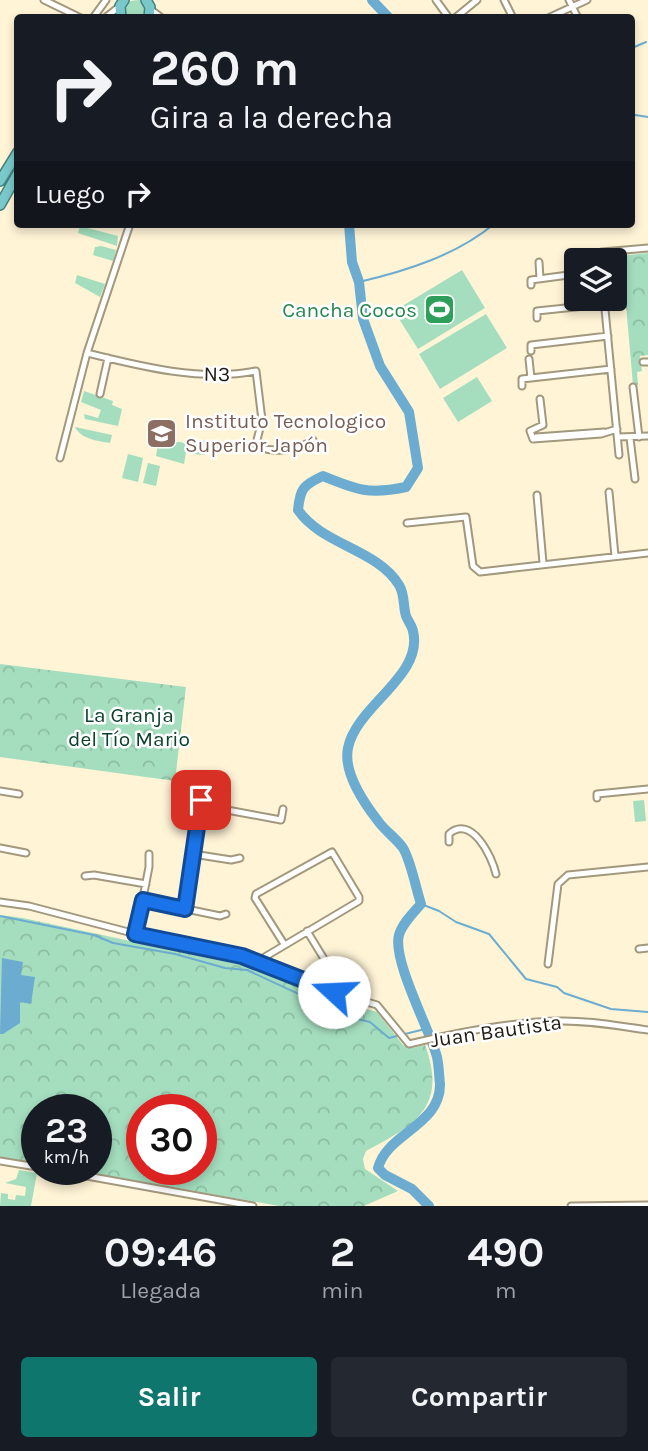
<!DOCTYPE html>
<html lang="es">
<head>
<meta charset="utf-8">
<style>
	body { margin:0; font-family:Karla,sans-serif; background:#242831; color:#f1f3f6; height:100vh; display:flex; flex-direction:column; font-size:26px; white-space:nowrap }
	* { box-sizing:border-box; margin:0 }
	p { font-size:23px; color:#9ea1a6 }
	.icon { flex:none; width:38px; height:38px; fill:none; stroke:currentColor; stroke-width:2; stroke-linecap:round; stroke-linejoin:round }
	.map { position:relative; height:1206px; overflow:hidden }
	.sheet { display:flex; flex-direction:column; background:#171b24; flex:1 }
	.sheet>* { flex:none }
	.top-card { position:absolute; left:14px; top:14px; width:621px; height:214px; border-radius:7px; box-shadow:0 4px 10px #0003; background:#171b24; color:#f1f3f6; overflow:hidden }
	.tools { position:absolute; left:564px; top:248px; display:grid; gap:14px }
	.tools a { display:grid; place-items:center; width:63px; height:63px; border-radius:7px; background:#171b24; box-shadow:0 4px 10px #0003; font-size:35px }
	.speed { position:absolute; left:21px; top:1094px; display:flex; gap:14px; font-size:35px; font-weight:700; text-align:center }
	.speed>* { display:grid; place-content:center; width:91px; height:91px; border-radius:50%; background:#171b24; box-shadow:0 4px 10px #0003; line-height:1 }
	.speed small { font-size:18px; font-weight:400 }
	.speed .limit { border:10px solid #d22; background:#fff; color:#111 }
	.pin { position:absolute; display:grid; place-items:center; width:60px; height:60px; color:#fff; margin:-30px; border-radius:14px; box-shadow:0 4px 10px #0006 }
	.me { position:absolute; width:77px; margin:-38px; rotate:290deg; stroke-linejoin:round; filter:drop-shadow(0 0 5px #0008) }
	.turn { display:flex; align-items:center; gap:24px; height:147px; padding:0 21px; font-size:32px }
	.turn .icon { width:91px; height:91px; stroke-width:2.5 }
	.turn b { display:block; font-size:49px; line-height:60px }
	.then { display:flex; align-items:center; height:66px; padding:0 21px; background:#0003; gap:14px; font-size:26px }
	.eta { display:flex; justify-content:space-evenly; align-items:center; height:119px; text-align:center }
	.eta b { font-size:42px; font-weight:700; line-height:49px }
	.button { display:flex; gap:14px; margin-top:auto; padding:14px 21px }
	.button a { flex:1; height:80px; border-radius:7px; background:#0f766e; color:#fff; font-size:28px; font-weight:700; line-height:80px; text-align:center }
	.button a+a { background:#242831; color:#f1f3f6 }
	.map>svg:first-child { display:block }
</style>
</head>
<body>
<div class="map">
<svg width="648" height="1206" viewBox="0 0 648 1206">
	<defs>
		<pattern id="park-crowns" width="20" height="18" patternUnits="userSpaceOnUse" patternTransform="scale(1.75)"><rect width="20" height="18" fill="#a4debe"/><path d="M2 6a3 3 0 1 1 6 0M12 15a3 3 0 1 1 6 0" fill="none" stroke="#8dbea2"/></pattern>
	</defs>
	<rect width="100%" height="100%" fill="#fff4d6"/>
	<!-- green -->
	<path fill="#a4debe" d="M140 0 145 5 146 17H124C123 4 126 0 140 0Z
		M80 226 118 236 117 246 78 233Z
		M101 246 116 250 113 261 93 255 95 247Z
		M462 270 485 308 418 349 394 311Z
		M77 275 105 284 100 297 75 283Z
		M486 314 507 348 440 389 419 354Z
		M477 377 492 401 458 422 443 398Z
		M84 391 113 401 112 405 122 409 118 426 85 419 84 414 98 418 101 410 81 402Z
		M75 427 112 435 110 443C97 441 81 439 75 427Z
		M202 440 220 444 219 450 207 448 205 455 192 454 188 444 196 445Z
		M167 442H181L186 444 188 452H186L184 464 156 456 158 444Z
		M128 454 143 458 138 482 122 478Z
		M148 463 160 466 156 486 143 483Z
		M644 800 646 821 635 822 633 801Z
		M19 1170 37 1173 31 1206H0L1 1193 8 1194V1199L15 1200 16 1195 25 1196 26 1187 5 1183 16 1179Z"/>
	<!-- park -->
	<path fill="url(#park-crowns)" fill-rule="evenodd" d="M648 253V355L640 356 642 371 637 372 638 385H633L622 260 606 261 609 257Z
		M0 664 186 687 175 781 0 757Z
		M0 915 23 918 256 968 320 996 377 1012 403 1045 413 1048 425 1045C448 1107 415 1125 366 1151L363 1159 365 1169 398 1191 364 1206H279L70 1169H96V1110H37V1163L0 1157ZM142 1110H201V1169H142Z"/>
	<!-- water -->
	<path fill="#6cacd0" d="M2 958 23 962 21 975 35 977 31 1004 20 1002V1023L3 1034H0Z"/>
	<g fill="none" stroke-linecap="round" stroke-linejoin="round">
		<!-- stream -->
		<path stroke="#6cacd0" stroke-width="2" d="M632 48 646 42
			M632 103 634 115 632 116
			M635 115 648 117
			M359 282C406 271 457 255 494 224
			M421 904 439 911 456 922 489 934 526 979 557 987 564 993 611 1009 648 1012
			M0 916 94 935 113 943 175 954 225 968 247 970 346 1016 370 1022 389 1038 425 1029"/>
		<!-- river -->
		<path stroke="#6cacd0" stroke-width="10" d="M372 0 389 18
			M349 224 352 262 359 282 363 319 380 366 409 412 418 468 406 487C369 495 357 490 323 476 303 485 300 489 298 510 322 545 377 549 399 585 405 594 403 607 406 616 408 621 412 626 413 631 424 676 356 706 348 748 343 772 364 803 378 821 385 831 396 838 403 848 411 861 416 889 421 904 413 913 402 924 399 935 392 960 430 1030 437 1057 439 1066 439 1076 440 1084 441 1125 387 1133 378 1168L385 1175 412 1189 429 1206"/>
		<defs>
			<path id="minor" d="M44 0 81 18
				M436 0 449 18
				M504 0 513 18
				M569 0 578 18
				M150 9 162 18
				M93 18 106 0
				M105 18 120 6
				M455 18 477 0
				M548 18 587 0
				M601 261 602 252 648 248
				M539 262 540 279
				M531 285V280L576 274
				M604 299 619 455
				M537 318V311L604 304
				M531 351V345L608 336
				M87 353C139 366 202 382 256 371L262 420 256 444 258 447C276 453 297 451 313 440
				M529 359 531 378
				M643 362H648
				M522 386V379L611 369
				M633 387 639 437
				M100 394 108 358
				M618 437 648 436
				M630 438 635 479
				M533 439 601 434 617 429
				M533 439 536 437 604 432
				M533 439 530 431 543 425 540 399
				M60 458 87 353 130 224
				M609 492 615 556
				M537 495 543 563
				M407 523 466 517 473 566 480 572 648 553
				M0 791 19 794
				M597 798V794L648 789
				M200 805 281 820 283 809
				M449 842V834C471 814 492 856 496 874
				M0 848 26 853
				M193 854 231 860 240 858
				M85 876 94 875 146 884
				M143 900 220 916 226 914
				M0 902 29 906 136 934 258 961 314 986 377 1005 409 1044C455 1033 509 1022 557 1021 587 1020 618 1026 648 1030
				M185 909 201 800 204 794
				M307 931 332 972
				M136 934 149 867V854
				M639 949 648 948
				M258 961 359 901V897L332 852 256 894 255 898 284 944
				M548 964 558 884 568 875 648 867
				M0 1161 37 1167
				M48 1169 253 1206
				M571 1206 648 1205"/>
			<path id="trunk" d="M146 0 150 7 149 18
				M121 18 120 6 124 0
				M0 181 18 152
				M0 205 18 173"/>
		</defs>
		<!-- minor casing -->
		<use href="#minor" stroke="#a2987d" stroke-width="9"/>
		<!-- trunk casing -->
		<use href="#trunk" stroke="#448380" stroke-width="12"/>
		<!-- minor -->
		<use href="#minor" stroke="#fff" stroke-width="5"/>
		<!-- trunk -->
		<use href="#trunk" stroke="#7ac8ca" stroke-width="9"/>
	</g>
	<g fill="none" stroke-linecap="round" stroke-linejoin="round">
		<defs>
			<path id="route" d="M201 800 185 909 143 900 135 934 242 956 334 992"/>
		</defs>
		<!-- route casing -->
		<use href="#route" stroke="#114b97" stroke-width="18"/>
		<!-- route -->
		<use href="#route" stroke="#1a73e8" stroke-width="12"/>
	</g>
	<!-- icons -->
	<defs>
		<symbol id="stadium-square" viewBox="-11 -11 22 22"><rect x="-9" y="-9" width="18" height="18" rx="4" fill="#2e9e5b" stroke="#fff"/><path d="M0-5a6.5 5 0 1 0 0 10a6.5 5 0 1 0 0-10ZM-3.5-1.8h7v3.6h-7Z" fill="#fff"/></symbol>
		<symbol id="university-square" viewBox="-11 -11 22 22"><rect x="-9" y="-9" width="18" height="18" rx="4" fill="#8d6e63" stroke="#fff"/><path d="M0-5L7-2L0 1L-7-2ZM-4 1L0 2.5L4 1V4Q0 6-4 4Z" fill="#fff"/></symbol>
	</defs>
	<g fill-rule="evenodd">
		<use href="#stadium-square" x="422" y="292" width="35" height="35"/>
		<use href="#university-square" x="144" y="416" width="35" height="35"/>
	</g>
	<g text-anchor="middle" stroke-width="5" stroke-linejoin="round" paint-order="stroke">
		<!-- leisure labels -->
		<g font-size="21" fill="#27864d" stroke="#fff" text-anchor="end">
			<text x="417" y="317">Cancha Cocos</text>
		</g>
		<!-- street labels -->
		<g font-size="21" fill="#201c12" stroke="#fff">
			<text transform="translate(217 374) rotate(1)" y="7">N3</text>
			<text transform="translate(496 1031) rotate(-8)" y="7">Juan Bautista</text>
		</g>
		<!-- education labels -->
		<g font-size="21" fill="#785e54" stroke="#fff" text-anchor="start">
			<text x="185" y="428">Instituto Tecnologico<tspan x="185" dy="24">Superior Japón</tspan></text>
		</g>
		<!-- park labels -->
		<g font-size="21" fill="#0c422b" stroke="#fff">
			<text x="129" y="722">La Granja<tspan x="129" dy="24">del Tío Mario</tspan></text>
		</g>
	</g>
</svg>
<div class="tools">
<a><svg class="icon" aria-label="layers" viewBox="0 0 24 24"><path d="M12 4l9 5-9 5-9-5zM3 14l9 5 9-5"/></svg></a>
</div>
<div class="speed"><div>23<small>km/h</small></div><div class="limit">30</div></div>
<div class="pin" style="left:201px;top:800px;background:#d93025"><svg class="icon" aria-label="arrive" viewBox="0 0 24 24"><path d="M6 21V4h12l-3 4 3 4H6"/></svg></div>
<svg class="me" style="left:334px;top:992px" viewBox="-20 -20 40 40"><circle r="19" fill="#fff"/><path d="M0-13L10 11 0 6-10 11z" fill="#1a73e8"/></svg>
<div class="top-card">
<div class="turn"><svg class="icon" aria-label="right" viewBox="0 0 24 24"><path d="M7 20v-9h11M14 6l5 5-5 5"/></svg><div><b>260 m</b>Gira a la derecha</div></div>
<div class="then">Luego<svg class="icon" aria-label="right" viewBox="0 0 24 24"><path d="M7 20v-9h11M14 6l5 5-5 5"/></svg></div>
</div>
</div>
<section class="sheet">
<div class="eta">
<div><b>09:46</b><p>Llegada</p></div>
<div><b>2</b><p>min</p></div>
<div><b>490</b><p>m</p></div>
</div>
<div class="button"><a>Salir</a><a>Compartir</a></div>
</section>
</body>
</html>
